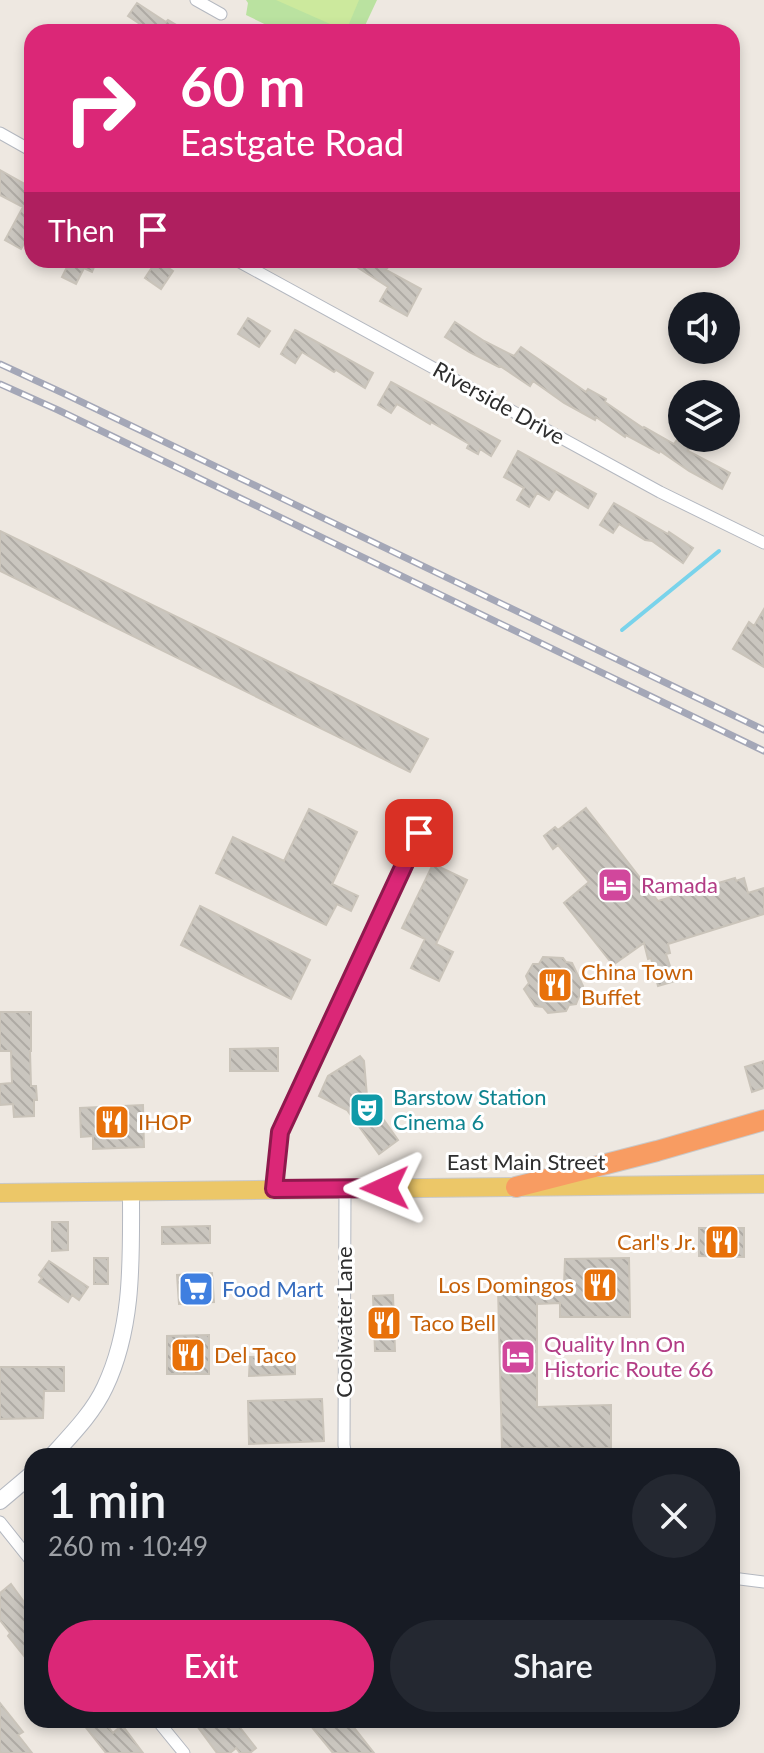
<!DOCTYPE html>
<html lang="en">
<head>
<meta charset="utf-8">
<style>
	body { margin:0; font-family:Lato,sans-serif; background:#242831; color:#f1f3f6; height:100vh; display:flex; flex-direction:column; font-size:30px; white-space:nowrap }
	* { box-sizing:border-box; margin:0 }
	p { font-size:26px; color:#9ea1a6 }
	.icon { flex:none; width:44px; height:44px; fill:none; stroke:currentColor; stroke-width:2; stroke-linecap:round; stroke-linejoin:round }
	.map { position:relative; flex:1; overflow:hidden }
	.details { position:absolute; left:24px; top:1448px; width:716px; height:280px; display:flex; flex-direction:column; background:#171b24; border-radius:24px; box-shadow:0 4px 12px #0003 }
	.details>* { flex:none }
	.banner { position:absolute; left:24px; top:24px; width:716px; height:244px; border-radius:24px; box-shadow:0 4px 12px #0003; background:#db2777; color:#fff; overflow:hidden }
	.tools { position:absolute; left:668px; top:292px; display:grid; gap:16px }
	.tools a { display:grid; place-items:center; width:72px; height:72px; border-radius:50%; background:#171b24; box-shadow:0 4px 12px #0003; font-size:40px }
	.pin { position:absolute; display:grid; place-items:center; width:68px; height:68px; color:#fff; margin:-34px; border-radius:16px; box-shadow:0 4px 12px #0006 }
	.me { position:absolute; width:88px; margin:-44px; rotate:269deg; stroke-linejoin:round; filter:drop-shadow(0 0 6px #0008) }
	.turn { display:flex; align-items:center; gap:28px; height:168px; padding:0 24px; font-size:36px }
	.turn .icon { width:104px; height:104px; stroke-width:2.5 }
	.turn b { display:block; font-size:56px; line-height:68px }
	.then { display:flex; align-items:center; height:76px; padding:0 24px; background:#0003; gap:16px; font-size:30px }
	.round { display:grid; place-items:center; flex:none; width:84px; height:84px; border-radius:42px; background:#242831 }
	.headline { display:flex; align-items:center; justify-content:space-between; height:136px; padding:0 24px }
	h1 { font-size:48px; font-weight:600; line-height:60px }
	.primary-button { display:flex; gap:16px; margin-top:auto; padding:16px 24px }
	.primary-button a { flex:1; height:92px; border-radius:48px; background:#db2777; color:#fff; font-size:32px; font-weight:600; line-height:92px; text-align:center }
	.primary-button a+a { background:#242831; color:#f1f3f6 }
	.map>svg:first-child { display:block }
</style>
</head>
<body>
<div class="map">
<svg width="764" height="1753" viewBox="0 0 764 1753">
	<defs>
		<pattern id="building-back-hatch" width="6" height="6" patternUnits="userSpaceOnUse" patternTransform="scale(2)"><rect width="6" height="6" fill="#cac6bf"/><path d="M-1 5l2 2M0 0l6 6M5-1l2 2" fill="none" stroke="#aeaaa4"/></pattern>
	</defs>
	<rect width="100%" height="100%" fill="#eee8e1"/>
	<!-- park -->
	<path fill="#bae2a0" d="M246 0H377L362 32H281L246 15 248 3Z"/>
	<!-- pitch -->
	<path fill="#cce99d" d="M276 0H359L346 31Z"/>
	<g fill="none" stroke-linecap="round" stroke-linejoin="round">
		<!-- stream -->
		<path stroke="#79d3eb" stroke-width="4" d="M622 630 719 551"/>
	</g>
	<!-- building -->
	<path fill="url(#building-back-hatch)" stroke="#cac4ba" stroke-width="2" d="M137 3 166 22 168 20 188 32H152L128 16Z
		M0 170 32 188V230L21 249 5 240 23 207 0 195Z
		M68 260H97L92 272 84 268 76 284 62 277 70 261Z
		M157 260 173 271 161 289 145 278Z
		M346 260H393L386 270 421 289 407 316 380 301 388 287Z
		M248 318 270 331 259 347 238 334Z
		M455 322 484 341 514 356 521 347 586 392 588 389 606 399 605 402 643 428 644 427 674 444 679 437 692 446 688 451 730 473 722 489 689 471 660 451 659 453 626 435 625 437 596 417 595 420 564 403 533 381 530 386 500 366 499 367 469 352 445 337Z
		M295 330 373 373 365 388 336 370 334 372 302 352 295 363 281 354Z
		M391 382 500 441 491 456 480 449 478 454 467 448 469 444 431 422 430 424 397 404 391 413 378 405Z
		M518 451 596 494 588 508 556 489 549 500 537 493 529 507 517 500 524 488 504 477Z
		M614 503 668 534 669 532 693 548 683 563 652 541 645 540 619 524 613 533 600 525Z
		M0 531 428 739 410 772 0 571Z
		M764 609V667L733 649 749 622 754 626Z
		M586 808 658 901 735 878 736 881 744 878 748 893 764 888V914L668 944 670 953 666 954 675 981 658 986 651 958 648 959 644 943 613 965 564 903 589 882 558 845 553 849 544 836 555 827 558 830Z
		M309 809 357 832 332 884 358 896 351 911 337 904 326 925 216 873 233 837 284 861Z
		M433 864 467 880 436 944 453 952 439 981 411 968 425 939 402 928Z
		M200 906 310 960 291 999 181 945Z
		M543 957 563 958 566 962 572 963 583 986 576 1004 569 1005 566 1011 548 1013 543 1007 535 1006 524 989 529 983 526 976 533 964H539Z
		M0 1012H31V1051H30L31 1086H36L37 1100H34V1116L14 1117 13 1104 0 1105V1084L12 1083 11 1051H0Z
		M278 1048V1071H230V1049Z
		M360 1056 364 1061 367 1096 398 1140 379 1154 347 1110 319 1096 328 1076Z
		M764 1061V1088L752 1092 745 1067Z
		M143 1105 144 1147 93 1149V1136L81 1137 80 1108Z
		M52 1222H68V1250L52 1251Z
		M210 1226V1243L162 1244V1227Z
		M726 1226V1228H744V1257L699 1256V1228H717V1227Z
		M94 1258H108V1284H94Z
		M629 1258 630 1317H560V1303L537 1304V1407L611 1405V1448H502L498 1288 549 1287 564 1285 565 1259Z
		M49 1261 88 1287 79 1300 72 1295 68 1302 39 1282 42 1278 39 1275Z
		M212 1273 214 1302 179 1304 177 1275Z
		M393 1295 395 1351H375L373 1296Z
		M209 1335V1374H167V1336Z
		M295 1356V1374L249 1376 250 1357Z
		M0 1367H64V1391H44L43 1418 0 1419Z
		M322 1399 324 1441 249 1444 248 1401Z
		M11 1584 32 1613V1666L8 1636 10 1633 0 1620V1593Z
		M0 1703 23 1732 18 1735 32 1753H0Z
		M80 1720H103L113 1733 122 1725 143 1753H106Z
		M205 1720H234L256 1748 250 1753H240L236 1748 230 1753H217L197 1726Z
		M306 1720H348L374 1753H333Z"/>
	<g fill="none" stroke-linecap="round" stroke-linejoin="round">
		<defs>
			<path id="street" d="M196 0 221 14
				M0 133 32 151
				M236 260 660 492 764 543
				M274 1189 280 1132 419 833
				M345 1189 344 1445 346 1456
				M0 1522 32 1562
				M732 1578 764 1582
				M157 1720 184 1753"/>
			<path id="secondary" d="M52 1456C71 1435 93 1413 105 1387 134 1326 131 1257 131 1192
				M0 1501 32 1474"/>
			<path id="primary" d="M0 1193 764 1184"/>
			<path id="highway" d="M516 1187 657 1151 764 1120"/>
		</defs>
		<!-- street casing -->
		<use href="#street" stroke="#b4b8c0" stroke-width="13"/>
		<!-- secondary casing -->
		<use href="#secondary" stroke="#b4b8c0" stroke-width="18"/>
		<!-- primary casing -->
		<use href="#primary" stroke="#c9c9c9" stroke-width="20"/>
		<!-- highway casing -->
		<use href="#highway" stroke="#c9c9c9" stroke-width="22"/>
		<!-- street -->
		<use href="#street" stroke="#fff" stroke-width="11"/>
		<!-- secondary -->
		<use href="#secondary" stroke="#fff" stroke-width="16"/>
		<!-- primary -->
		<use href="#primary" stroke="#ecc768" stroke-width="18"/>
		<!-- highway -->
		<use href="#highway" stroke="#f89c62" stroke-width="20"/>
		<defs>
			<path id="rail" d="M0 364 65 394 764 730
				M0 384 58 410 764 751"/>
		</defs>
		<!-- rail casing -->
		<use href="#rail" stroke="#a4a7b7" stroke-width="7"/>
		<!-- rail -->
		<use href="#rail" stroke="#fff" stroke-width="4" stroke-dasharray="12" stroke-linecap="butt"/>
	</g>
	<g fill="none" stroke-linecap="round" stroke-linejoin="round">
		<defs>
			<path id="route" d="M385 1188 274 1189 280 1132 419 833"/>
		</defs>
		<!-- route casing -->
		<use href="#route" stroke="#8e194d" stroke-width="20"/>
		<!-- route -->
		<use href="#route" stroke="#db2777" stroke-width="14"/>
	</g>
	<!-- icons -->
	<defs>
		<symbol id="hotel-square" viewBox="-11 -11 22 22"><rect x="-9" y="-9" width="18" height="18" rx="4" fill="#d1479c" stroke="#fff"/><path d="M-6-4.5h1.5V1H6V5H4.5V3h-9V5H-6ZM-4 0a1.8 1.8 0 1 1 3.6 0ZM.5 0V-2.5h3Q6-2.5 6 0Z" fill="#fff"/></symbol>
		<symbol id="restaurant-square" viewBox="-11 -11 22 22"><rect x="-9" y="-9" width="18" height="18" rx="4" fill="#e8710a" stroke="#fff"/><path d="M-5-6h1v4h1v-4h1v4h1v-4h1v5L-1.5 .5V6h-2V.5L-5-1ZM5-6V6H3V1.5H1.5Q1.5-4 5-6Z" fill="#fff"/></symbol>
		<symbol id="theatre-square" viewBox="-11 -11 22 22"><rect x="-9" y="-9" width="18" height="18" rx="4" fill="#0f9aa8" stroke="#fff"/><path d="M-5-5.5Q0-4 5-5.5V0Q5 5 0 6Q-5 5-5 0ZM-3.3-2.5H-1v1.5H-3.3ZM1-2.5H3.3v1.5H1ZM-2.8 1Q0 5.5 2.8 1Z" fill="#fff"/></symbol>
		<symbol id="supermarket-square" viewBox="-11 -11 22 22"><rect x="-9" y="-9" width="18" height="18" rx="4" fill="#3f7fe0" stroke="#fff"/><path d="M-6-5.5h2.5l.6 2H6L4.5 2H-2.5L-4.4-4H-6ZM-1.5 3.2a1.3 1.3 0 1 0 .1 0ZM3 3.2a1.3 1.3 0 1 0 .1 0Z" fill="#fff"/></symbol>
	</defs>
	<g fill-rule="evenodd">
		<use href="#hotel-square" x="595" y="865" width="40" height="40"/>
		<use href="#restaurant-square" x="535" y="965" width="40" height="40"/>
		<use href="#theatre-square" x="347" y="1090" width="40" height="40"/>
		<use href="#restaurant-square" x="92" y="1102" width="40" height="40"/>
		<use href="#restaurant-square" x="702" y="1222" width="40" height="40"/>
		<use href="#restaurant-square" x="580" y="1265" width="40" height="40"/>
		<use href="#supermarket-square" x="176" y="1269" width="40" height="40"/>
		<use href="#restaurant-square" x="364" y="1303" width="40" height="40"/>
		<use href="#restaurant-square" x="168" y="1335" width="40" height="40"/>
		<use href="#hotel-square" x="498" y="1337" width="40" height="40"/>
	</g>
	<g text-anchor="middle" stroke-width="6" stroke-linejoin="round" paint-order="stroke">
		<!-- street labels -->
		<g font-size="22" fill="#2e2e2e" stroke="#fff">
			<text transform="translate(499 403) rotate(29)" y="8">Riverside Drive</text>
			<text x="526" y="1170">East Main Street</text>
			<text transform="translate(344 1322) rotate(-90)" y="8">Coolwater Lane</text>
		</g>
		<!-- hotel labels -->
		<g font-size="22" fill="#b23c85" stroke="#fff" text-anchor="start">
			<text x="641" y="893">Ramada</text>
			<text x="544" y="1352">Quality Inn On<tspan x="544" dy="25">Historic Route 66</tspan></text>
		</g>
		<!-- food labels -->
		<g font-size="22" fill="#c56008" stroke="#fff" text-anchor="start">
			<text x="581" y="980">China Town<tspan x="581" dy="25">Buffet</tspan></text>
			<text x="138" y="1130">IHOP</text>
			<text x="696" y="1250" text-anchor="end">Carl's Jr.</text>
			<text x="574" y="1293" text-anchor="end">Los Domingos</text>
			<text x="410" y="1331">Taco Bell</text>
			<text x="214" y="1363">Del Taco</text>
		</g>
		<!-- culture labels -->
		<g font-size="22" fill="#0d838f" stroke="#fff" text-anchor="start">
			<text x="393" y="1105">Barstow Station<tspan x="393" dy="25">Cinema 6</tspan></text>
		</g>
		<!-- shop labels -->
		<g font-size="22" fill="#366cbe" stroke="#fff" text-anchor="start">
			<text x="222" y="1297">Food Mart</text>
		</g>
	</g>
</svg>
<div class="tools">
<a><svg class="icon" aria-label="sound" viewBox="0 0 24 24"><path d="M4 9h4l5-4v14l-5-4H4zM17 9q2 3 0 6"/></svg></a>
<a><svg class="icon" aria-label="layers" viewBox="0 0 24 24"><path d="M12 4l9 5-9 5-9-5zM3 14l9 5 9-5"/></svg></a>
</div>
<div class="pin" style="left:419px;top:833px;background:#d93025"><svg class="icon" aria-label="arrive" viewBox="0 0 24 24"><path d="M6 21V4h12l-3 4 3 4H6"/></svg></div>
<svg class="me" style="left:385px;top:1188px" viewBox="-20 -20 40 40"><path d="M0-17L14 15 0 8-14 15z" fill="#db2777" stroke="#fff" stroke-width="4"/></svg>
<div class="banner">
<div class="turn"><svg class="icon" aria-label="right" viewBox="0 0 24 24"><path d="M7 20v-9h11M14 6l5 5-5 5"/></svg><div><b>60 m</b>Eastgate Road</div></div>
<div class="then">Then<svg class="icon" aria-label="arrive" viewBox="0 0 24 24"><path d="M6 21V4h12l-3 4 3 4H6"/></svg></div>
</div>
<section class="details">
<div class="headline"><div><h1>1 min</h1><p>260 m · 10:49</p></div><a class="round"><svg class="icon" aria-label="close" viewBox="0 0 24 24"><path d="M6 6l12 12M18 6L6 18"/></svg></a></div>
<div class="primary-button"><a>Exit</a><a>Share</a></div>
</section>
</div>
</body>
</html>
